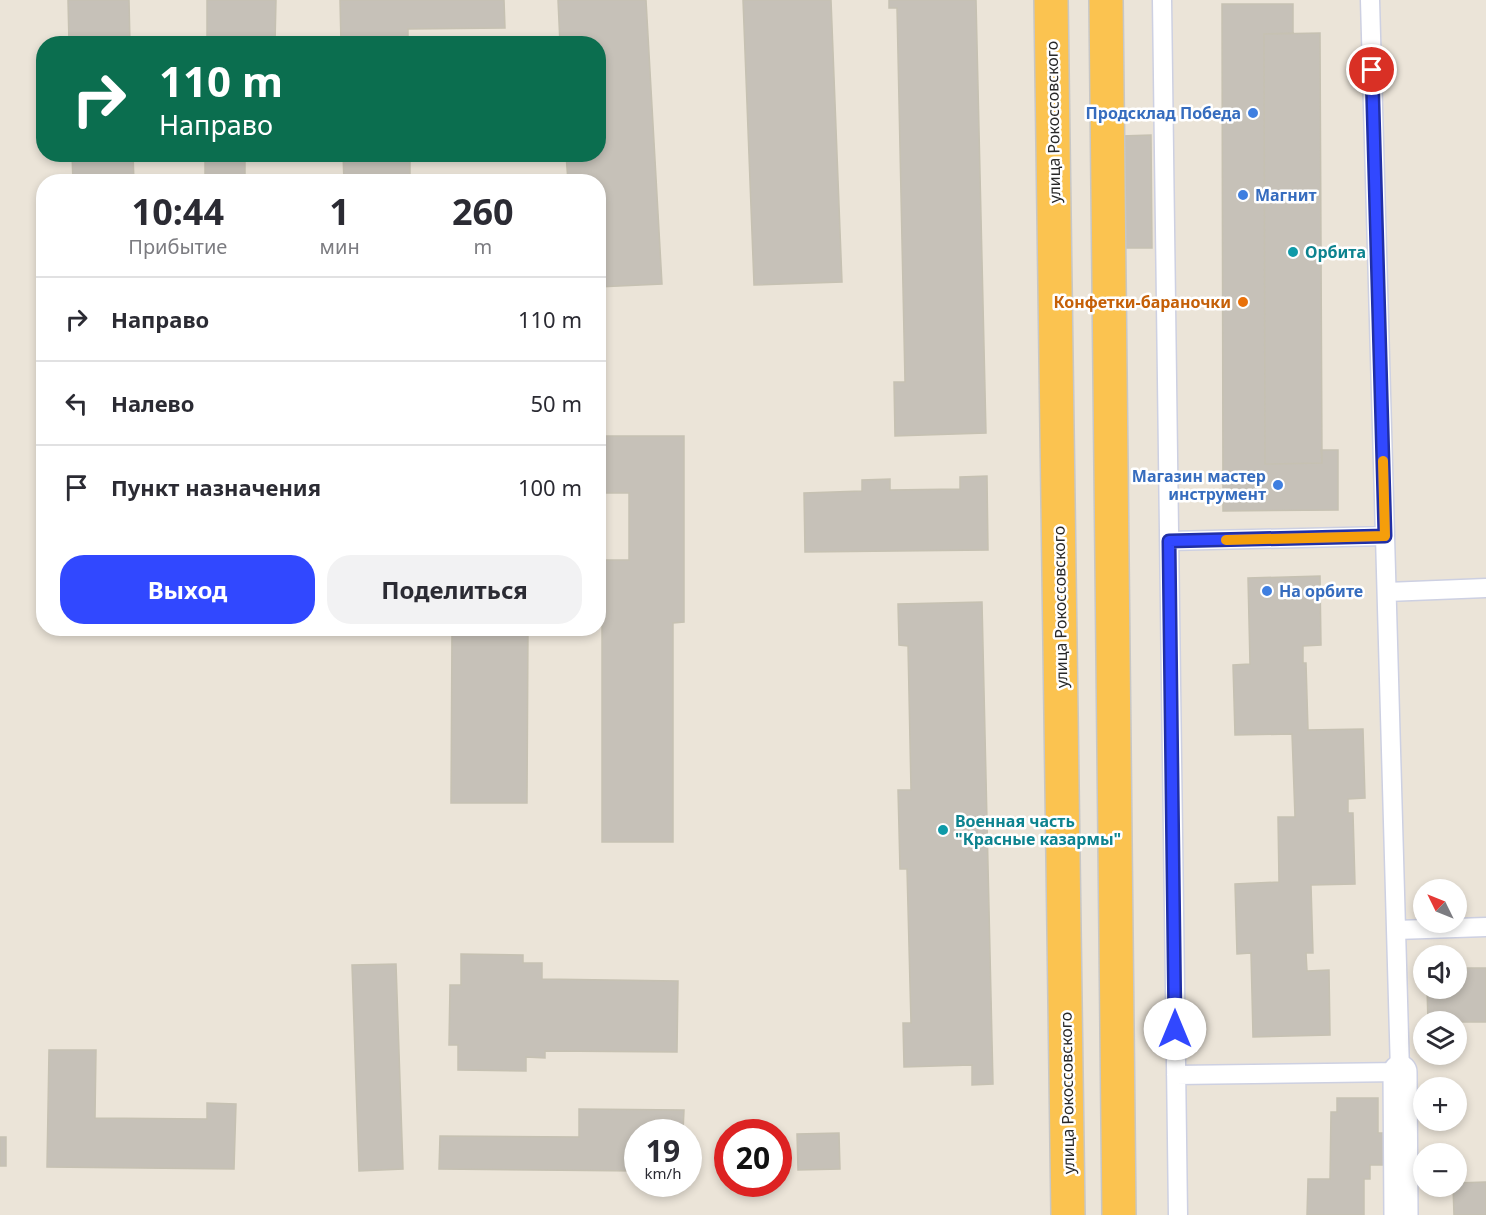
<!DOCTYPE html>
<html lang="ru">
<head>
<meta charset="utf-8">
<style>
	body { margin:0; font-family:"Noto Sans",sans-serif; background:#f2f2f3; color:#2b2b33; height:100vh; display:flex; flex-direction:column; font-size:22px; white-space:nowrap }
	* { box-sizing:border-box; margin:0 }
	p { font-size:20px; color:#7c7c81 }
	.icon { flex:none; width:33px; height:33px; fill:none; stroke:currentColor; stroke-width:2; stroke-linecap:round; stroke-linejoin:round }
	.map { position:relative; flex:1; overflow:hidden }
	.sheet { position:absolute; left:36px; top:174px; width:570px; height:462px; display:flex; flex-direction:column; background:#fff; border-radius:24px; box-shadow:0 3px 9px #0003 }
	.sheet>* { flex:none }
	.hud { position:absolute; left:36px; top:36px; width:570px; height:126px; border-radius:24px; box-shadow:0 3px 9px #0003; background:#0b6e4f; color:#fff; overflow:hidden }
	.needle { width:39px; rotate:313deg }
	.tools { position:absolute; left:1413px; top:879px; display:grid; gap:12px }
	.tools a { display:grid; place-items:center; width:54px; height:54px; border-radius:50%; background:#fff; box-shadow:0 3px 9px #0003; font-size:30px }
	.speed { position:absolute; left:624px; top:1119px; display:flex; gap:12px; font-size:30px; font-weight:700; text-align:center }
	.speed>* { display:grid; place-content:center; width:78px; height:78px; border-radius:50%; background:#fff; box-shadow:0 3px 9px #0003; line-height:1 }
	.speed small { font-size:15px; font-weight:400 }
	.speed .limit { border:9px solid #d22; background:#fff; color:#111 }
	.pin { position:absolute; display:grid; place-items:center; width:51px; height:51px; color:#fff; margin:-26px; border:3px solid #fff; border-radius:50%; box-shadow:0 2px 6px #0007 }
	.me { position:absolute; width:66px; margin:-33px; rotate:0deg; stroke-linejoin:round; filter:drop-shadow(0 0 4px #0008) }
	.turn { display:flex; align-items:center; gap:21px; height:126px; padding:0 24px; font-size:27px }
	.turn .icon { width:78px; height:78px; stroke-width:2.5 }
	.turn b { display:block; font-size:42px; line-height:51px }
	.eta { display:flex; justify-content:space-evenly; align-items:center; height:102px; text-align:center }
	.eta b { font-size:36px; font-weight:700; line-height:42px }
	.cta { display:flex; gap:12px; margin-top:auto; padding:12px 24px }
	.cta a { flex:1; height:69px; border-radius:24px; background:#3148ff; color:#fff; font-size:24px; font-weight:700; line-height:69px; text-align:center }
	.cta a+a { background:#f2f2f3; color:#2b2b33 }
	ul { padding:0; list-style:none }
	li { display:flex; align-items:center; gap:18px; height:84px; padding:0 24px; border-top:2px solid #e1e1e2 }
	li div { flex:1 }
	li b { display:block; font-size:22px }
	li em { font-style:normal }
	.map>svg:first-child { display:block }
</style>
</head>
<body>
<div class="map">
<svg width="1486" height="1215" viewBox="0 0 1486 1215">
	<rect width="100%" height="100%" fill="#ebe4d8"/>
	<!-- building -->
	<path fill="#c6c1b8" stroke="#c6c1b2" stroke-width="1.5" d="M68 0H129L130 44H69Z
		M207 0H276L275 44H207Z
		M340 0H504L505 28 408 29V44H341Z
		M558 0H646L662 284 598 287V182H568L566 154H598V44H560Z
		M743 0H831L842 282 754 285Z
		M889 0H976L986 433 895 436 894 382H905L897 8H889Z
		M1222 4H1293V33L1264 34 1265 464 1322 463 1321 450H1338V510L1223 511Z
		M1320 33 1322 463 1265 464 1264 34Z
		M1151 135 1152 248H1122L1121 136Z
		M72 154H133L134 182H73Z
		M205 154H245V182H205Z
		M343 154H410V182H344Z
		M598 436H684V622L673 623V842H602V560H629V493H598Z
		M987 476 988 550 805 552 804 493 862 491V480L890 479V490L960 489V477Z
		M1320 576 1321 645 1303 646V663H1306L1308 730 1363 729 1365 798 1348 799V813H1353L1355 884 1311 885 1313 953H1306L1307 971 1329 970 1330 1035 1253 1037 1251 953 1237 954 1235 884 1279 882 1278 817H1295L1292 734 1235 735 1233 665 1250 664 1248 578Z
		M982 602 993 1084 972 1085V1065L904 1067 903 1023H911L907 869H900L898 790H911L908 646 899 645 898 604Z
		M452 628H528L527 803H451Z
		M461 954 523 955V963H542V979L678 981 677 1052 545 1051V1058L526 1057V1071L458 1070V1045H449L450 985H461Z
		M1456 962H1464V968H1486V1022H1428L1427 988H1456Z
		M396 964 403 1169 359 1171 352 965Z
		M49 1050H96L95 1118 207 1119V1103L236 1104 234 1169 47 1167Z
		M1337 1098H1378V1133H1389V1165H1370V1179H1364V1215H1307L1308 1179H1330L1331 1112H1337Z
		M579 1109 684 1110 683 1132H638V1171L439 1169 440 1136 579 1137Z
		M839 1133 840 1169 798 1170 797 1134Z
		M0 1137H6V1166H0Z
		M1486 1182V1215H1454L1453 1186H1456V1183Z"/>
	<g fill="none" stroke-linecap="round" stroke-linejoin="round">
		<defs>
			<path id="service" d="M1162 0 1178 1215
				M1169 541 1385 536
				M1387 592 1486 588
				M1396 930 1486 927
				M1176 1075 1400 1072 1370 0"/>
			<path id="minor" d="M1400 1072 1401 1215"/>
			<path id="trunk" d="M1051 0 1068 1215
				M1106 0 1119 1215"/>
		</defs>
		<!-- service casing -->
		<use href="#service" stroke="#cdd0e2" stroke-width="21"/>
		<!-- minor casing -->
		<use href="#minor" stroke="#cdd0e2" stroke-width="36"/>
		<!-- trunk casing -->
		<use href="#trunk" stroke="#c7c7c7" stroke-width="36"/>
		<!-- service -->
		<use href="#service" stroke="#fff" stroke-width="18"/>
		<!-- minor -->
		<use href="#minor" stroke="#fff" stroke-width="33"/>
		<!-- trunk -->
		<use href="#trunk" stroke="#fbc350" stroke-width="33"/>
	</g>
	<g fill="none" stroke-linecap="round" stroke-linejoin="round">
		<defs>
			<path id="route" d="M1175 1029 1169 541 1385 536 1372 70"/>
		</defs>
		<!-- route casing -->
		<use href="#route" stroke="#202fa6" stroke-width="15"/>
		<!-- route -->
		<use href="#route" stroke="#3148ff" stroke-width="10"/>
		<!-- slow -->
		<path stroke="#f59e0b" stroke-width="10" d="M1226 540 1385 536 1383 461"/>
	</g>
	<!-- markers -->
	<g fill="#3f7fe0" stroke="#fff" stroke-width="2">
		<circle cx="1253" cy="113" r="6"/>
		<circle cx="1243" cy="195" r="6"/>
		<circle cx="1278" cy="485" r="6"/>
		<circle cx="1267" cy="591" r="6"/>
	</g>
	<g fill="#0f9aa8" stroke="#fff" stroke-width="2">
		<circle cx="1293" cy="252" r="6"/>
		<circle cx="943" cy="830" r="6"/>
	</g>
	<circle fill="#e8710a" stroke="#fff" stroke-width="2" cx="1243" cy="302" r="6"/>
	<g text-anchor="middle" stroke-width="5" stroke-linejoin="round" paint-order="stroke">
		<!-- shop labels -->
		<g font-size="16" font-weight="bold" fill="#366cbe" stroke="#fff" text-anchor="end">
			<text x="1241" y="119">Продсклад Победа</text>
			<text x="1255" y="201" text-anchor="start">Магнит</text>
			<text x="1266" y="482">Магазин мастер<tspan x="1266" dy="18">инструмент</tspan></text>
			<text x="1279" y="597" text-anchor="start">На орбите</text>
		</g>
		<!-- street labels -->
		<g font-size="16" fill="#282828" stroke="#fff">
			<text transform="translate(1053 122) rotate(-91)" y="6">улица Рокоссовского</text>
			<text transform="translate(1060 607) rotate(-91)" y="6">улица Рокоссовского</text>
			<text transform="translate(1067 1093) rotate(-91)" y="6">улица Рокоссовского</text>
		</g>
		<!-- culture labels -->
		<g font-size="16" font-weight="bold" fill="#0d838f" stroke="#fff" text-anchor="start">
			<text x="1305" y="258">Орбита</text>
			<text x="955" y="827">Военная часть<tspan x="955" dy="18">"Красные казармы"</tspan></text>
		</g>
		<!-- food labels -->
		<g font-size="16" font-weight="bold" fill="#c56008" stroke="#fff" text-anchor="end">
			<text x="1231" y="308">Конфетки-бараночки</text>
		</g>
	</g>
</svg>
<div class="tools">
<a><svg class="needle" viewBox="-14 -14 28 28"><path d="M0-13l5 13h-10z" fill="#e53935"/><path d="M0 13l5-13h-10z" fill="#7c7c81"/></svg></a>
<a><svg class="icon" aria-label="sound" viewBox="0 0 24 24"><path d="M4 9h4l5-4v14l-5-4H4zM17 9q2 3 0 6"/></svg></a>
<a><svg class="icon" aria-label="layers" viewBox="0 0 24 24"><path d="M12 4l9 5-9 5-9-5zM3 14l9 5 9-5"/></svg></a>
<a>+</a>
<a>−</a>
</div>
<div class="speed"><div>19<small>km/h</small></div><div class="limit">20</div></div>
<div class="pin" style="left:1372px;top:70px;background:#d93025"><svg class="icon" aria-label="arrive" viewBox="0 0 24 24"><path d="M6 21V4h12l-3 4 3 4H6"/></svg></div>
<svg class="me" style="left:1175px;top:1029px" viewBox="-20 -20 40 40"><circle r="19" fill="#fff"/><path d="M0-13L10 11 0 6-10 11z" fill="#3148ff"/></svg>
<div class="hud">
<div class="turn"><svg class="icon" aria-label="right" viewBox="0 0 24 24"><path d="M7 20v-9h11M14 6l5 5-5 5"/></svg><div><b>110 m</b>Направо</div></div>
</div>
<section class="sheet">
<div class="eta">
<div><b>10:44</b><p>Прибытие</p></div>
<div><b>1</b><p>мин</p></div>
<div><b>260</b><p>m</p></div>
</div>
<ul>
<li><svg class="icon" aria-label="right" viewBox="0 0 24 24"><path d="M7 20v-9h11M14 6l5 5-5 5"/></svg><div><b>Направо</b></div><em>110 m</em></li>
<li><svg class="icon" aria-label="left" viewBox="0 0 24 24"><path d="M17 20v-9H6M10 6l-5 5 5 5"/></svg><div><b>Налево</b></div><em>50 m</em></li>
<li><svg class="icon" aria-label="arrive" viewBox="0 0 24 24"><path d="M6 21V4h12l-3 4 3 4H6"/></svg><div><b>Пункт назначения</b></div><em>100 m</em></li>
</ul>
<div class="cta"><a>Выход</a><a>Поделиться</a></div>
</section>
</div>
</body>
</html>
